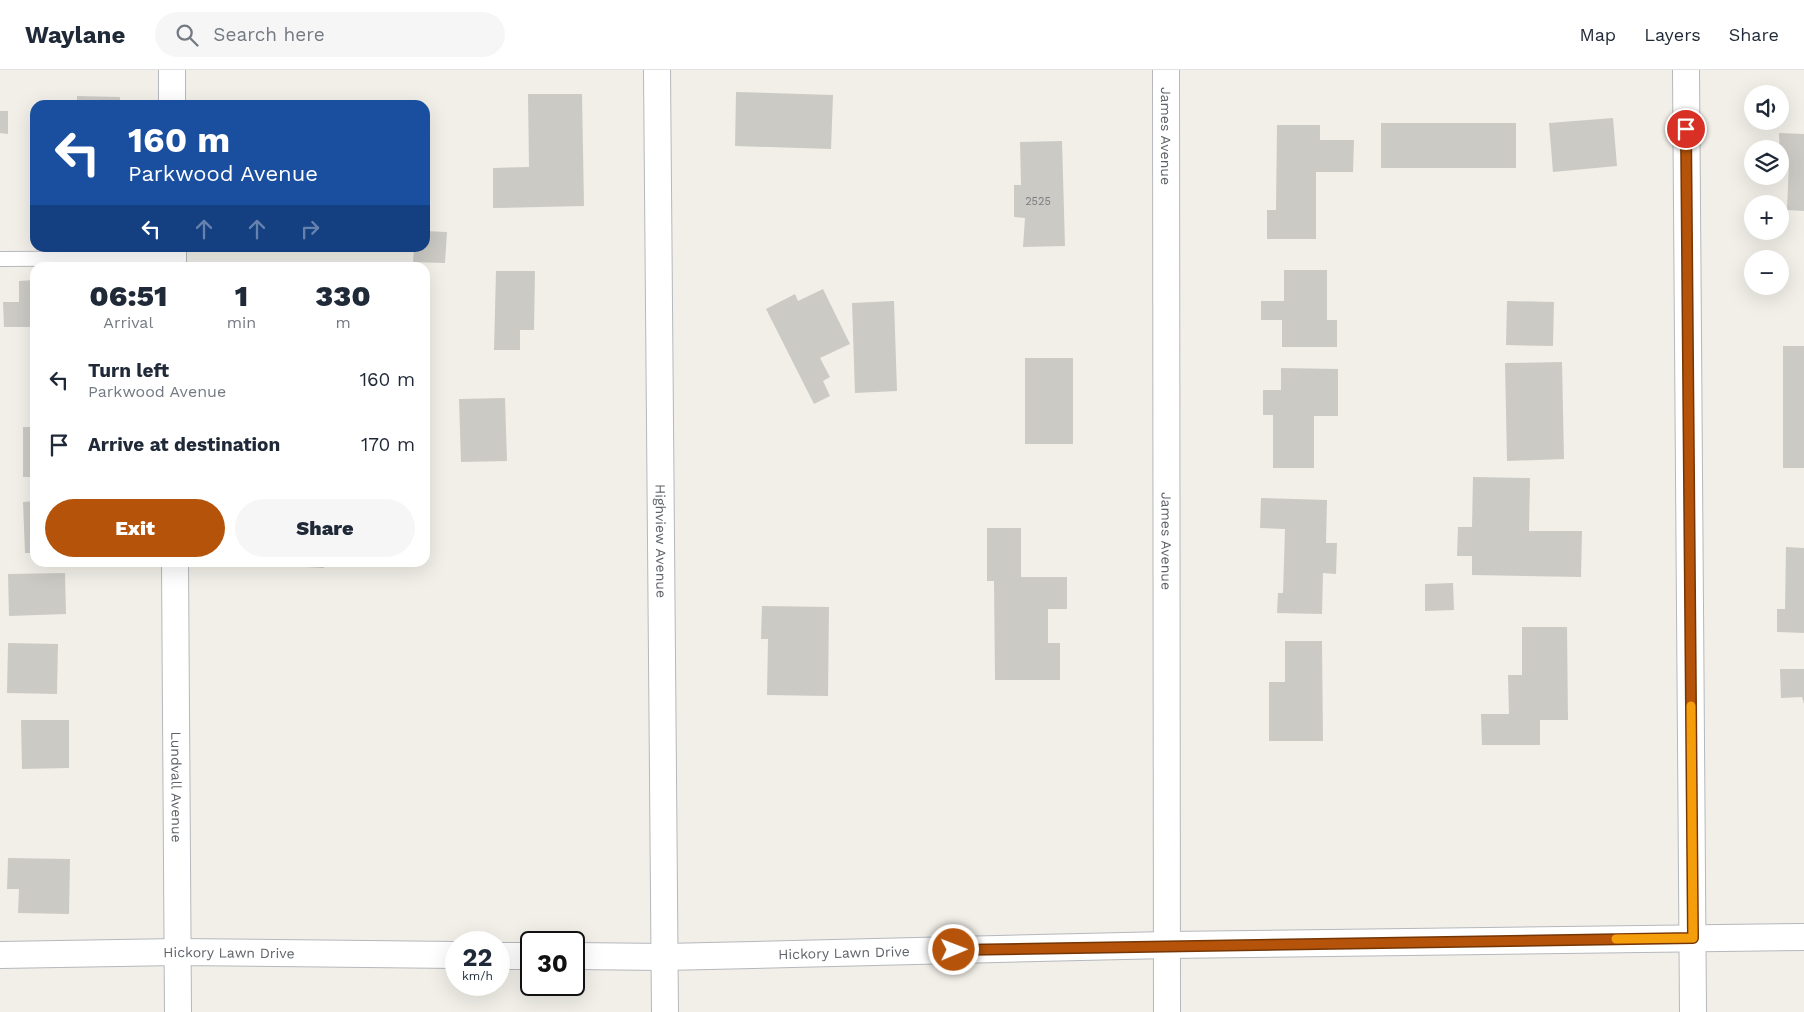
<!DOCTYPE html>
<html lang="en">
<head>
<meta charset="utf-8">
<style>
	body { margin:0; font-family:"Work Sans",sans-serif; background:#f6f6f7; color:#1f2937; height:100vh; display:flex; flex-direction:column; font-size:19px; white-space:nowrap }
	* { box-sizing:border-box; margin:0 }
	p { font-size:16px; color:#747a83 }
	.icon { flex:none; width:28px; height:28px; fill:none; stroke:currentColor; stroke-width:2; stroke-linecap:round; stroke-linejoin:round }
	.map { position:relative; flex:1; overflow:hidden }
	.sheet { position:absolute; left:30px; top:192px; width:400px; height:305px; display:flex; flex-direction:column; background:#fff; border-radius:15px; box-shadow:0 5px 20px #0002 }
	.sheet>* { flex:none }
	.hud { position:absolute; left:30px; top:30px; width:400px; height:152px; border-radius:15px; box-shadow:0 5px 20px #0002; background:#1a4fa0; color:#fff; overflow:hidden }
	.tools { position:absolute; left:1744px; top:15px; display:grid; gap:10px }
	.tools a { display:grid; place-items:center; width:45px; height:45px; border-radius:50%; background:#fff; box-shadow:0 5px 20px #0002; font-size:25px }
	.speed { position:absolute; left:445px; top:861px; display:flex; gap:10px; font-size:25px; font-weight:700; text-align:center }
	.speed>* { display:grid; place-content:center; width:65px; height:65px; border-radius:50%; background:#fff; box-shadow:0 5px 20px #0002; line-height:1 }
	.speed small { font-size:12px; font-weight:400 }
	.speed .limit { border:2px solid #111; border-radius:8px; background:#fff; color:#111 }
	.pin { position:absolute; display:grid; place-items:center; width:42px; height:42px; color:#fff; margin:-21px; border:2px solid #fff; border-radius:50%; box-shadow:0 1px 5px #0007 }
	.me { position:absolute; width:55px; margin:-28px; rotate:89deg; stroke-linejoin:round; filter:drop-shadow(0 0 4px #0008) }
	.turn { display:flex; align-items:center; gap:18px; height:105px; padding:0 15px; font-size:22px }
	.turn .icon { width:65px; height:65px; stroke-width:2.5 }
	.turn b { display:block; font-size:35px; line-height:42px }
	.lanes { display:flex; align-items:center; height:48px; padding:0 15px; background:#0003; justify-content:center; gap:25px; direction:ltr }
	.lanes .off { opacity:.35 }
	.eta { display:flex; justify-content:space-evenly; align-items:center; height:85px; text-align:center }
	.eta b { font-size:30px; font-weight:800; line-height:35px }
	.button { display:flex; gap:10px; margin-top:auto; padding:10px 15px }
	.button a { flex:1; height:58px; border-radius:30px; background:#b45309; color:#fff; font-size:20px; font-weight:800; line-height:58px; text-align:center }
	.button a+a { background:#f6f6f7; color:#1f2937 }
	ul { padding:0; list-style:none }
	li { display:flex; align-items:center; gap:15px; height:65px; padding:0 15px }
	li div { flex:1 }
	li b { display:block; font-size:19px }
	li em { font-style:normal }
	header { display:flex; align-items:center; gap:30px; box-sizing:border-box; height:70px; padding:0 25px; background:#fff; border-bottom:1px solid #e0e1e3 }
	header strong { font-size:24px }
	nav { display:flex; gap:28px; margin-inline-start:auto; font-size:18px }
	.search { width:350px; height:45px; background:#f6f6f7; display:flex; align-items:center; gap:12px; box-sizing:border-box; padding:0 18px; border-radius:28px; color:#747a83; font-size:19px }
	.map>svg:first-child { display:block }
</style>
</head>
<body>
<header>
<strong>Waylane</strong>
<div class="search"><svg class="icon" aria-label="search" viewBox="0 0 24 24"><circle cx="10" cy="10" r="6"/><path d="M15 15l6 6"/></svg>Search here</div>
<nav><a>Map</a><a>Layers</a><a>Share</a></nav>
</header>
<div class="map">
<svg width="1804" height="942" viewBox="0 0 1804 942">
	<rect width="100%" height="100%" fill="#f1efe8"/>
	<!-- building -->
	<path fill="#cccac5" d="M736 22 833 25 831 79 735 76Z
		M528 24H582L584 136 493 138V98L529 97Z
		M77 26 120 27V35H77Z
		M0 41H8V64L0 63Z
		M1613 48 1617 96 1553 102 1549 53Z
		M1381 53H1516V98H1381Z
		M1277 55H1320V70H1354L1353 102H1316V169H1267V140H1276Z
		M1779 63 1804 64V141L1787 140 1789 92H1780Z
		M1062 71 1065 176 1023 177 1025 148 1014 147V115H1021L1020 72Z
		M425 161 447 162 445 193 413 192 414 178H425Z
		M1284 200H1327V250H1337V277H1282V250H1261V231H1284Z
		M496 201H535L534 260H520V280H494Z
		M35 210V257H4L3 232H19V211Z
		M823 219 850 274 820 288 830 307 823 311 830 326 814 334 766 239 795 224 798 231Z
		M894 231 897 321 855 323 852 233Z
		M1507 231 1554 232 1553 276 1506 275Z
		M1783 276H1804V398H1783Z
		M1025 288H1073V374H1025Z
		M1562 292 1564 389 1507 391 1505 293Z
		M1281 298 1338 299V346H1314V398H1273V345H1263V320H1281Z
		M505 328 507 391 461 392 459 329Z
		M23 357H35V407H23Z
		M1473 407 1530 408 1529 461H1582L1581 507 1472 505V486H1457L1458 457H1472Z
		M1261 428 1327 430 1326 473H1337L1336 504 1323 503 1322 544 1277 543 1278 523H1283L1285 459 1260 458Z
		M35 431V483H25L23 432Z
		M987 458H1021V507H1067V539H1048V573H1060V610H995L994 511H987Z
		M1786 477 1804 478V563L1777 562V539H1785Z
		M286 492H324V498L286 496Z
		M65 503 66 544 9 546 8 504Z
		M1453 513 1454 540 1425 541V514Z
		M762 536 829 537 828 626 767 625 768 569H761Z
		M1522 557H1567L1568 650H1540V675H1482L1481 644H1509L1508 605H1522Z
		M1285 571H1322L1323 671H1269V612H1285Z
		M8 573 58 574 57 624 7 623Z
		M1780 599H1804V634L1802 627 1781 628Z
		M21 650H69V698L22 699Z
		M8 788 70 789 69 844 18 843 19 819H7Z"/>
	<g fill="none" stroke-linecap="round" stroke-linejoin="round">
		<defs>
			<path id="service" d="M0 189 173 188"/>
			<g id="minor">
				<path d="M172 0V35"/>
				<path id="s1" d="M657 0 665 942"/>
				<path id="s2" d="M1166 0 1167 942"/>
				<path d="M1686 0 1693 942"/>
				<path d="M173 178V198"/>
				<path id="s3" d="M175 492 178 942"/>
				<path id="s4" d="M0 885 178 882 456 885"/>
				<path d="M499 886H531"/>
				<path id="s5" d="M574 886 665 887 1167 875 1804 867"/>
			</g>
		</defs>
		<!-- service casing -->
		<use href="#service" stroke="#b5b8bc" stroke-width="16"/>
		<!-- minor casing -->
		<use href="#minor" stroke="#b5b8bc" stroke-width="28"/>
		<!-- service -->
		<use href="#service" stroke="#fff" stroke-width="14"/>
		<!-- minor -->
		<use href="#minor" stroke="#fff" stroke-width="26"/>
	</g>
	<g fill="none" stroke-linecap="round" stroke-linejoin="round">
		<defs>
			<path id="route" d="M954 880 1693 868 1686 59"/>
		</defs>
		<!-- route casing -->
		<use href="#route" stroke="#753606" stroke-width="12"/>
		<!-- route -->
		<use href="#route" stroke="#b45309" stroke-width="9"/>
		<!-- slow -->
		<path stroke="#f59e0b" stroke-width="9" d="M1616 869 1693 868 1691 636"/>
	</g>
	<g text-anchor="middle" stroke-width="4" stroke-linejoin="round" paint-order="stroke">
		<!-- number labels -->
		<g font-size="11" fill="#7a7d7f">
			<text x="1038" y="135">2525</text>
		</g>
		<!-- street labels -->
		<g font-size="14" fill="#5f6368" stroke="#fff">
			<text dy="5" stroke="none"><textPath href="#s2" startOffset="66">James Avenue</textPath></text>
			<text dy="5" stroke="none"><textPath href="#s1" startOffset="471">Highview Avenue</textPath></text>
			<text dy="5" stroke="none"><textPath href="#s2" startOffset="471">James Avenue</textPath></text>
			<text dy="5" stroke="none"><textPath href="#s3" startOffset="225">Lundvall Avenue</textPath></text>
			<text dy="5" stroke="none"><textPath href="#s4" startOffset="229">Hickory Lawn Drive</textPath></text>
			<text dy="5" stroke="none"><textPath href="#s5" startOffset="270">Hickory Lawn Drive</textPath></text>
		</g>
	</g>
</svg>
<div class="tools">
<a><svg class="icon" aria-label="sound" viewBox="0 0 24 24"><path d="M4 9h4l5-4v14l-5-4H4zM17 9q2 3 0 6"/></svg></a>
<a><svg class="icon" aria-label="layers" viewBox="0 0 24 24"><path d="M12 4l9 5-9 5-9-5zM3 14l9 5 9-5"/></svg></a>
<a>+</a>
<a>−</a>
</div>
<div class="speed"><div>22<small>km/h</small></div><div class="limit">30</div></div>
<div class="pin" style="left:1686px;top:59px;background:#d93025"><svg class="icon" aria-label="arrive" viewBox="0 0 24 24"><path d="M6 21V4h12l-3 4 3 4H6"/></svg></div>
<svg class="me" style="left:954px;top:880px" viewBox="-20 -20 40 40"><circle r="17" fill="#b45309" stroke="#fff" stroke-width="3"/><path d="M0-11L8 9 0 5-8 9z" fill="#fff"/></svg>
<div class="hud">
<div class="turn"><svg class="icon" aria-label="left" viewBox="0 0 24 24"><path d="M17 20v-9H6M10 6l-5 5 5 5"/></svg><div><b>160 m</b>Parkwood Avenue</div></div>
<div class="lanes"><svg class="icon" aria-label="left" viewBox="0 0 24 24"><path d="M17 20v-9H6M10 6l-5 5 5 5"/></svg><svg class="icon off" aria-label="ahead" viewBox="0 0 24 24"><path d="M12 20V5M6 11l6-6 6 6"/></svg><svg class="icon off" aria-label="ahead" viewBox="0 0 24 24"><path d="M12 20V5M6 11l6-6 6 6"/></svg><svg class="icon off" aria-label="right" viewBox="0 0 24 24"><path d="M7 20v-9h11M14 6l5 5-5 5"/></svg></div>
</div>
<section class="sheet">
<div class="eta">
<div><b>06:51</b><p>Arrival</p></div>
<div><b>1</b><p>min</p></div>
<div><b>330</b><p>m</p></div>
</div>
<ul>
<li><svg class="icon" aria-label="left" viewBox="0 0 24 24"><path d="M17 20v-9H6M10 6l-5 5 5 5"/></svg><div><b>Turn left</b><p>Parkwood Avenue</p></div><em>160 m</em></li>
<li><svg class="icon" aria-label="arrive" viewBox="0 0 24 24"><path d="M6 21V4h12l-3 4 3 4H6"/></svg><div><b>Arrive at destination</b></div><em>170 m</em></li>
</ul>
<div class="button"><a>Exit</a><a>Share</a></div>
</section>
</div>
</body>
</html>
